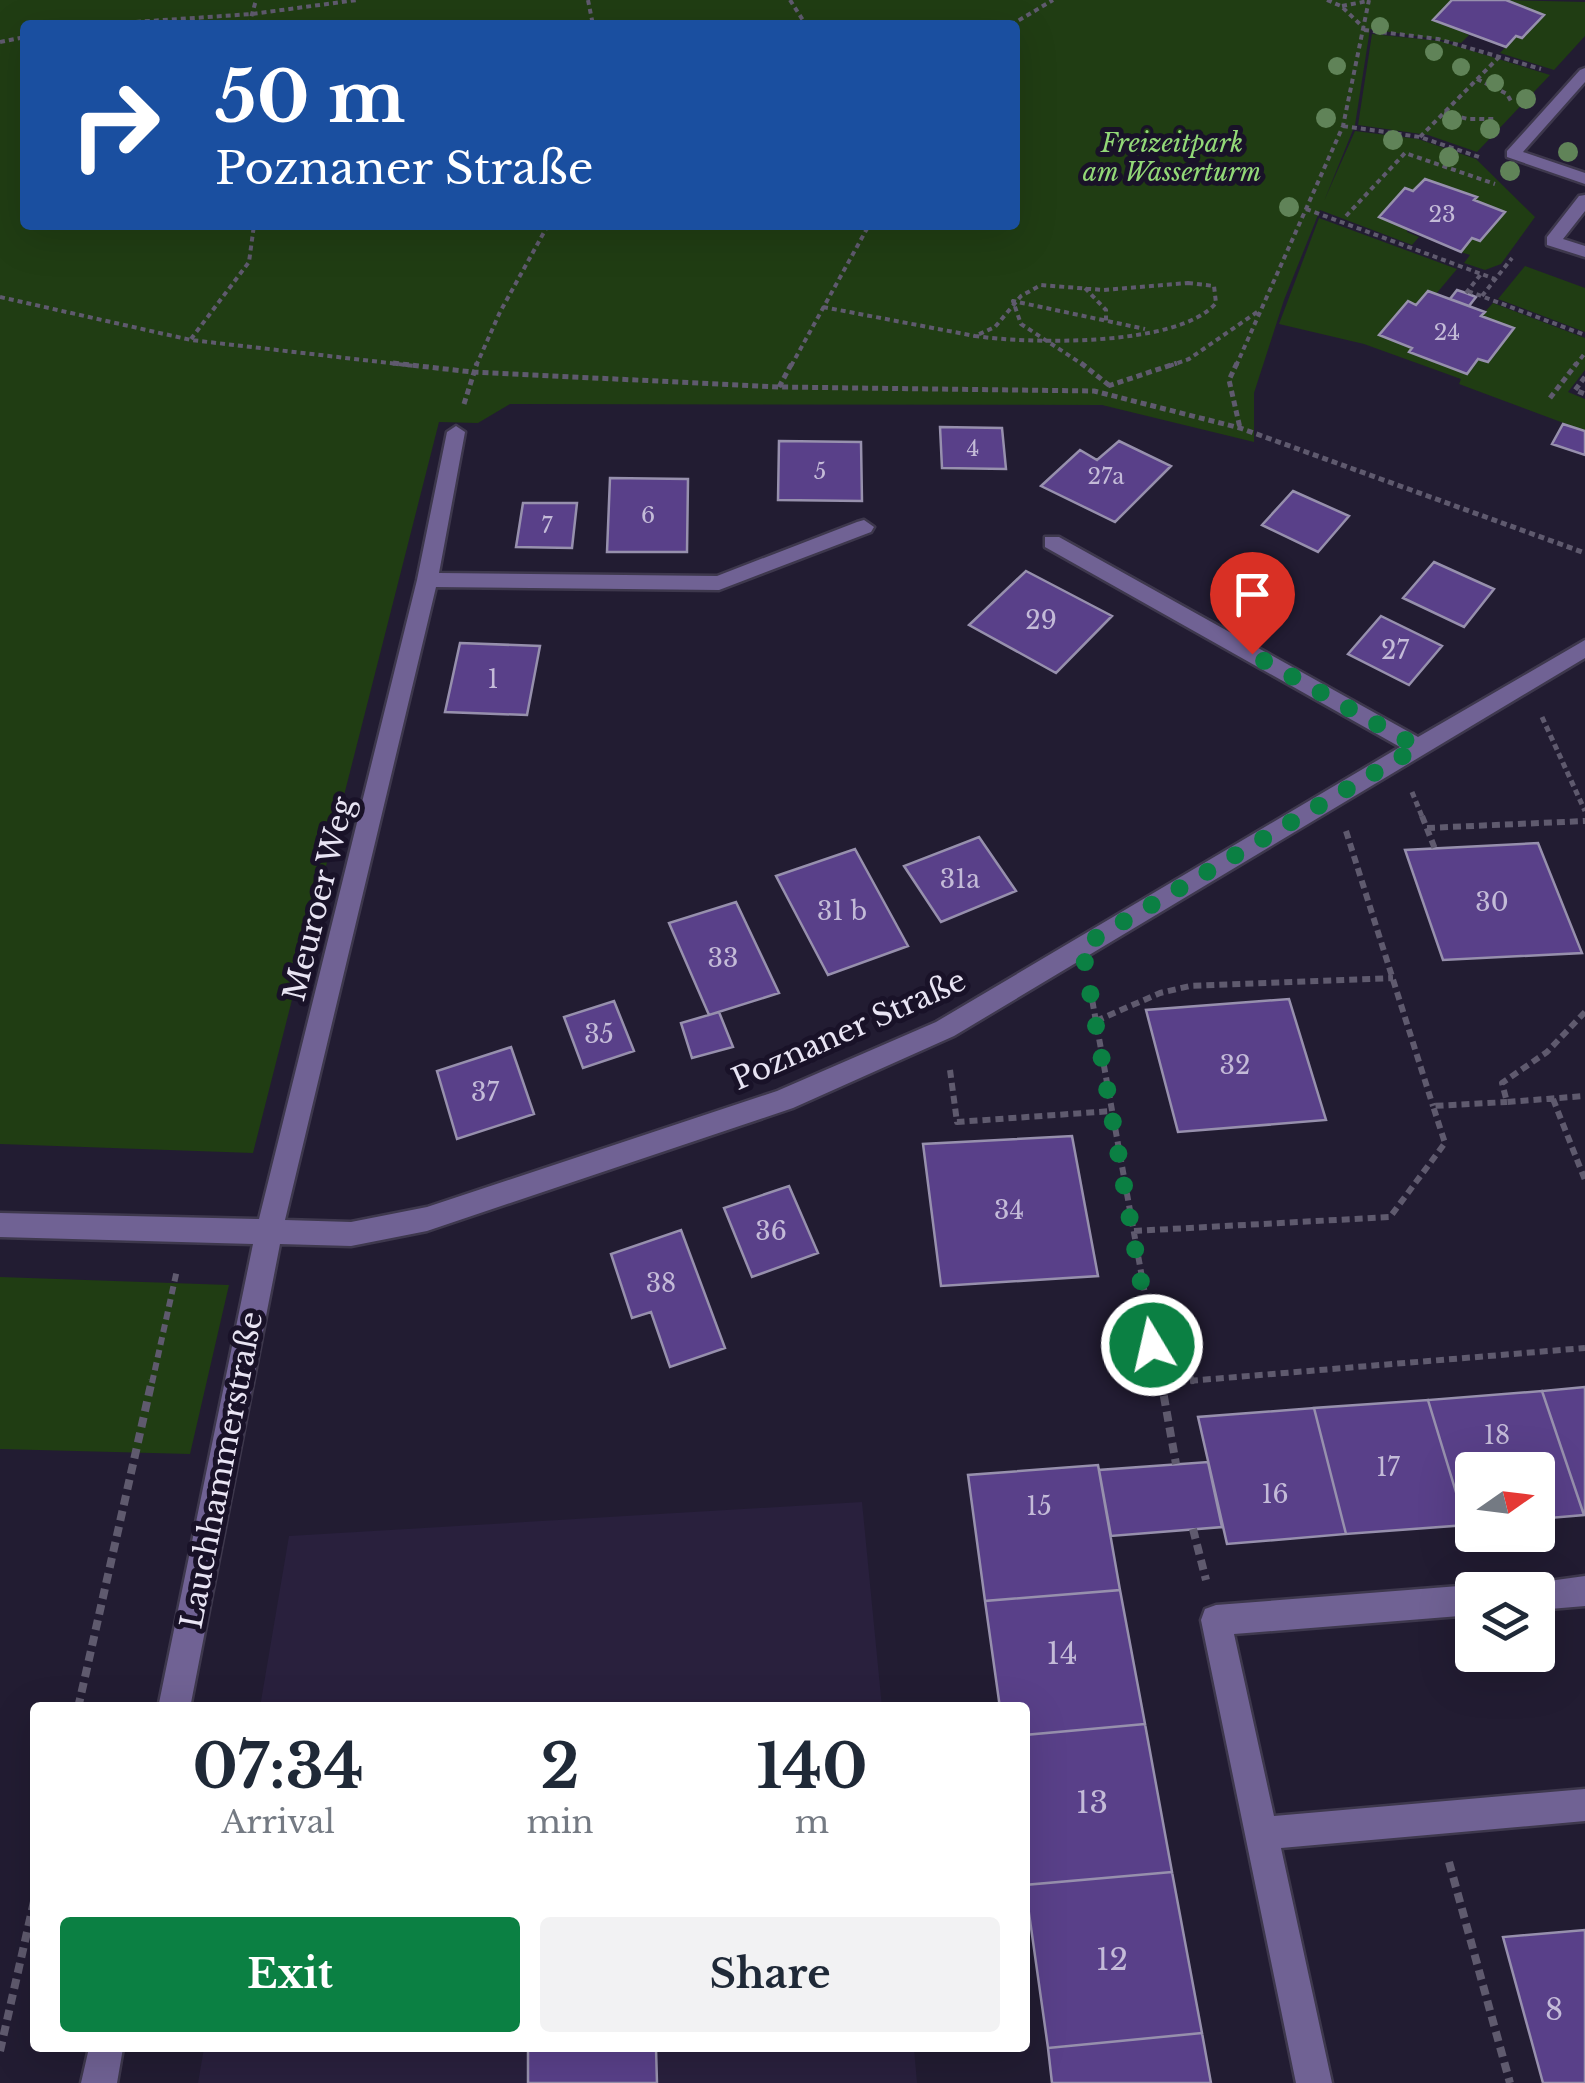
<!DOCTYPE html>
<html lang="en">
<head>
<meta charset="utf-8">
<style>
	body { margin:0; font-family:"Libre Baskerville",serif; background:#f2f2f3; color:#1f2937; height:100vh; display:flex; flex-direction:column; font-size:38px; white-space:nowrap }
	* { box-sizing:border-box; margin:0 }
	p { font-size:32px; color:#747a83 }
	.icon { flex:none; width:55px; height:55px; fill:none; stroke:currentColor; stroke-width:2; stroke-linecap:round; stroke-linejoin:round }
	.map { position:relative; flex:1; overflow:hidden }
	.drawer { position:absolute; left:30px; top:1702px; width:1000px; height:350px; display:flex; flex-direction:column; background:#fff; border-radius:10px; box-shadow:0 10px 40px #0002 }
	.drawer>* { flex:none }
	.hud { position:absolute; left:20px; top:20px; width:1000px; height:210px; border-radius:10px; box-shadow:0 10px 40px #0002; background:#1a4fa0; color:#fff; overflow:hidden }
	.needle { width:65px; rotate:76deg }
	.fabs { position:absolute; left:1455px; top:1452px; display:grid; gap:20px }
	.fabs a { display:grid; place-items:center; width:100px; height:100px; border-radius:10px; background:#fff; box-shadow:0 10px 40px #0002; font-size:50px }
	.pin { position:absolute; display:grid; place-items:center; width:85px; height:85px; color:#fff; margin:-102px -42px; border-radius:50% 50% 50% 0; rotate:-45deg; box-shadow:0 0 10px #0007 }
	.pin .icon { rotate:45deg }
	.me { position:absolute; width:110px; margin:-55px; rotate:351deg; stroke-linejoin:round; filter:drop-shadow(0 0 8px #0008) }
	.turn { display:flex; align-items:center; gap:35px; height:210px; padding:0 30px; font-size:45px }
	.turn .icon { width:130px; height:130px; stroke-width:2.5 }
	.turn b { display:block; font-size:70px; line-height:85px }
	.eta { display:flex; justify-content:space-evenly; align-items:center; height:170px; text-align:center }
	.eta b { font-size:60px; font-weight:800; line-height:70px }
	.action { display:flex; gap:20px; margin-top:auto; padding:20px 30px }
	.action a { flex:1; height:115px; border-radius:10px; background:#0b8043; color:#fff; font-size:40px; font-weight:800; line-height:115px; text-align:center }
	.action a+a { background:#f2f2f3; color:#1f2937 }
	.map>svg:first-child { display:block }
</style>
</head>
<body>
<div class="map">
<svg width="1585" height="2083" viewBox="0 0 1585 2083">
	<rect width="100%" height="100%" fill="#221c32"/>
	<!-- built -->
	<path fill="#29203d" d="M862 1502 882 1707H260L289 1536Z
		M204 2048H914L917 2083H198Z"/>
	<!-- green -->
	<path fill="#203d13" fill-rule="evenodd" d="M0 0H1452L1433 19 1469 35 1461 43 1370 29 1355 125 1324 201 1355 131 1418 139 1476 159 1535 217 1501 264 1485 270 1464 263 1470 255 1461 252 1472 238 1481 241 1505 212 1474 200 1476 197 1425 179 1413 191 1405 188 1407 232 1419 237 1412 245 1320 210 1284 300 1254 393V442L1102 405 510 404 478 423 439 422 253 1153 0 1144ZM25 25H1015V225H25Z
		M1506 0 1585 2V36L1554 70 1500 53 1516 36 1523 38 1544 16Z
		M1372 34 1440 41 1550 75 1477 152 1428 135 1358 125Z
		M1319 218 1457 269 1436 294 1427 291 1416 305 1408 302 1380 334 1412 348 1410 352 1466 374 1478 359 1488 362 1513 329 1481 316 1493 303 1585 338V370L1568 392 1585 399V431L1459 384 1461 379 1364 344 1279 324Z
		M1525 266 1585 288V332L1498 299Z
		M0 1277 229 1285 190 1454 0 1449Z"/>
	<!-- building -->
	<path fill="#594089" stroke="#9790ad" stroke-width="2.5" d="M1452 0H1506L1544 15 1522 38 1516 36 1506 47 1433 20Z
		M1425 179 1477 197 1474 200 1505 212 1480 241 1472 238 1461 252 1379 217 1405 188 1413 191Z
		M1457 290 1466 293 1476 297 1469 306 1450 299Z
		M1428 291 1485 312 1481 316 1514 328 1488 362 1478 359 1467 374 1409 352 1412 348 1379 335 1408 301 1416 305Z
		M1563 424 1585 431V455L1552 444Z
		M940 427 1002 428 1006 469 942 468Z
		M779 441 861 442 862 501 778 500Z
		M1119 441 1171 466 1115 522 1041 486 1080 450 1097 460Z
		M610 478 688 479 687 552H607Z
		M1293 491 1349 516 1318 552 1262 525Z
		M523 503H577L572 548 516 547Z
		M1434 562 1494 589 1464 627 1403 598Z
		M1026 571 1112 616 1056 673 969 625Z
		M1381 616 1442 646 1409 685 1348 654Z
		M460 643 540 646 527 715 445 712Z
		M979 837 1016 891 941 922 904 866Z
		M1538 843 1582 953 1443 960 1405 850Z
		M855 849 908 946 828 975 776 876Z
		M736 902 779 993 709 1015 669 923Z
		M1289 999 1326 1120 1178 1132 1146 1010Z
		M614 1001 634 1051 583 1068 564 1017Z
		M719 1012 733 1047 692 1058 681 1023Z
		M511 1047 534 1114 457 1139 437 1071Z
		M1072 1136 1098 1276 941 1286 923 1144Z
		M789 1186 818 1253 752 1277 724 1208Z
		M681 1230 725 1348 670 1367 651 1312 632 1318 611 1254Z
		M1585 1387V1515H1584L1542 1391Z
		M1542 1391 1584 1515 1538 1519V1470H1472V1524L1466 1525 1428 1400Z
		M1428 1400 1466 1525 1346 1534 1314 1408Z
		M1314 1408 1346 1534 1227 1544 1198 1417Z
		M1208 1462 1222 1527 1111 1536 1099 1470Z
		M1098 1465 1120 1590 985 1601 968 1475Z
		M1120 1590 1145 1724 1025 1735V1708H1000L985 1601Z
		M1145 1724 1172 1872 1025 1885V1735Z
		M1172 1872 1202 2033 1048 2048 1025 1885Z
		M1585 1930V2083H1543L1503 1937Z
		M1202 2033 1211 2083H1052L1048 2048Z
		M528 2048H656L657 2083H528Z"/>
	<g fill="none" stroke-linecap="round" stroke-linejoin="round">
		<defs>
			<path id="minor" d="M1585 68V82L1523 152 1585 173V184L1507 157V151L1580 70Z
				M1585 195V211L1563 239 1585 246V257L1547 245V237L1579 196Z
				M456 426 465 432 439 573 717 576 857 522 864 520 874 527 871 532 719 590 436 587 285 1220 351 1222 427 1207 777 1091 936 1022 1400 747 1045 547V537H1059L1418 737 1585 640V658L954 1036 793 1108 427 1231 351 1246 280 1244 190 1708H158L253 1244 0 1237V1213L259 1219 417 580 447 432Z
				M1585 1576V1606L1538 1610V1590H1525L1527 1584Z
				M1472 1585 1483 1590H1472V1615L1234 1634 1274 1816 1585 1789V1821L1281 1848 1332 2083H1296L1201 1620 1205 1609 1216 1605Z
				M89 2048H123L117 2083H81Z"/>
		</defs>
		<!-- minor casing -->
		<use href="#minor" stroke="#3e384d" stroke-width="5"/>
		<!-- path-far3 -->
		<path stroke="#5f5a6e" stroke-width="4" stroke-dasharray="5 4" stroke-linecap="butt" d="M588 0 593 25
			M790 0 806 25
			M1327 0 1341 6 1364 28
			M1342 6 1368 1
			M91 25 252 14 357 0
			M249 25 256 0
			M1011 25 1053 0
			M1364 30 1438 39 1541 69
			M0 42 25 37
			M1477 79 1507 94 1512 103
			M1444 113 1468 119H1496
			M1343 126 1420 137 1479 157
			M1420 137 1500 56
			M1306 209 1495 279
			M1346 216 1405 153 1495 184
			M1188 283 1214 286 1216 303C1179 347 1029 344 975 336L995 327 1021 296 1041 285 1103 290Z
			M1085 288 1106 310V323
			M1468 291 1585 335
			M1466 293 1481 274
			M1482 296 1512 258
			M0 297 191 340 415 366
			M823 307 975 336
			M191 339 249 262 254 225
			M476 366 500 312 548 225
			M791 366 869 225
			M1085 366 1021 324 1013 301 1145 329
			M1169 366 1189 359 1260 310
			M1236 366 1343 126 1369 0
			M1575 366 1585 353"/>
		<!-- path-far2 -->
		<path stroke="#5f5a6e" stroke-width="5" stroke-dasharray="6 4" stroke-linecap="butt" d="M393 363 472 372 779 387 1094 391 1240 428 1585 553
			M1081 363 1110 386
			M1237 363 1229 380 1240 428
			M1585 377 1575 390 1585 394
			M1108 386 1177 363
			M779 387 792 363
			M1550 398 1577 363
			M464 404 477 363
			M1542 717 1585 811
			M1412 792 1423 819"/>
		<!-- path-far1 -->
		<path stroke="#5f5a6e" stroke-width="6" stroke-dasharray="8 5" stroke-linecap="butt" d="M1422 816 1435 849
			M1427 828 1585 821
			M1346 831 1433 1106
			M1090 988 1161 1383
			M1585 1012 1547 1052 1502 1083 1507 1102 1585 1096
			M1096 1021 1160 993 1190 986 1393 978
			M950 1070 957 1122 1112 1111
			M1553 1099 1585 1180
			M1134 1231 1390 1217 1445 1143 1433 1106 1507 1102
			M152 1383 177 1270
			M1164 1383 1585 1348"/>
		<!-- path -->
		<path stroke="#5f5a6e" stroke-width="8" stroke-dasharray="10 6" stroke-linecap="butt" d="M1161 1380 1176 1464
			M1159 1383 1194 1380
			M1193 1529 1206 1580
			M78 1708 152 1380
			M1449 1862 1510 2083
			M0 2051 35 1897"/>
		<!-- minor -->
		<use href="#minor" fill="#706294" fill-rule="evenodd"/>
	</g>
	<!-- trees -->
	<g fill="#608358">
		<circle cx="1380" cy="26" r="9"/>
		<circle cx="1434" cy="52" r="9"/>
		<circle cx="1337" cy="66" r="9"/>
		<circle cx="1461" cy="67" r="9"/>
		<circle cx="1495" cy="83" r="9"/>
		<circle cx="1526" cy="99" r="10"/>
		<circle cx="1326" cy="118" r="10"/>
		<circle cx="1452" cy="120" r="10"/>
		<circle cx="1490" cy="129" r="10"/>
		<circle cx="1393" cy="140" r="10"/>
		<circle cx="1568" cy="152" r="10"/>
		<circle cx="1449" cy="157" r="10"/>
		<circle cx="1510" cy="171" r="10"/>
		<circle cx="1289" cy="207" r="10"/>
	</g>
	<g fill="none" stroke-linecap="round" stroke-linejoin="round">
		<!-- route -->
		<path stroke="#0b8043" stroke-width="18" stroke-dasharray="0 32.4" d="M1152 1345 1082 946 1418 747 1252 654"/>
	</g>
	<g text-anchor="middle" stroke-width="10" stroke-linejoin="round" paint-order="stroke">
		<!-- far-number labels -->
		<g font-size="22" fill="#c4bbd8">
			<text x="1442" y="222">23</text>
			<text x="1447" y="340">24</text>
			<text x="973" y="456">4</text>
			<text x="820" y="479">5</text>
			<text x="1106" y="484">27a</text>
			<text x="648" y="523">6</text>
			<text x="547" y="533">7</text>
		</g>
		<!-- far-park labels -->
		<g font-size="25" font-style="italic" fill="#92d877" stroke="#191228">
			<text x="1172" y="152">Freizeitpark<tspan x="1172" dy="29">am Wasserturm</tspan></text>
		</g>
		<!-- number labels -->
		<g font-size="25" fill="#c4bbd8">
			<text x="1041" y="629">29</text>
			<text x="1395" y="659">27</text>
			<text x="493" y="688">1</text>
			<text x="960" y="888">31a</text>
			<text x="1492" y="911">30</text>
			<text x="842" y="920">31 b</text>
			<text x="723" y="967">33</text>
			<text x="599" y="1043">35</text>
			<text x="1235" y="1074">32</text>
			<text x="485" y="1101">37</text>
			<text x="1009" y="1219">34</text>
			<text x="771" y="1240">36</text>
			<text x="661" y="1292">38</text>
			<text x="1497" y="1444">18</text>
			<text x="1388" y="1476">17</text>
			<text x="1275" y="1503">16</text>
			<text x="1039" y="1515">15</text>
		</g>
		<!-- street labels -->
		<g font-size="30" fill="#e8e4f3" stroke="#191228">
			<text transform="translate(319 899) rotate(-76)" y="10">Meuroer Weg</text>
			<text transform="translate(849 1030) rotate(-24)" y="10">Poznaner Straße</text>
			<text transform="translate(222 1470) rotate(-79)" y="10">Lauchhammerstraße</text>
		</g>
		<!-- near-number labels -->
		<g font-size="30" fill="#c4bbd8">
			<text x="1062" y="1664">14</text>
			<text x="1092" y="1813">13</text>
			<text x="1112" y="1970">12</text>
			<text x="1554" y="2020">8</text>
		</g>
	</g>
</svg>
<div class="fabs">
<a><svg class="needle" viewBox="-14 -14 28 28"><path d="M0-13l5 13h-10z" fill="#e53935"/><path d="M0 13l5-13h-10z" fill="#747a83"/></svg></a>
<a><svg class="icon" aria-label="layers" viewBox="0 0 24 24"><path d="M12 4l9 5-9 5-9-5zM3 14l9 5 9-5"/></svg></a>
</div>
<div class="pin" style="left:1252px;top:654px;background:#d93025"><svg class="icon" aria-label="arrive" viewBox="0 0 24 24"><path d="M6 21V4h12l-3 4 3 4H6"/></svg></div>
<svg class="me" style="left:1152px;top:1345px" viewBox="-20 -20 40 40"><circle r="17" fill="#0b8043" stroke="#fff" stroke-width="3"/><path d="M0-11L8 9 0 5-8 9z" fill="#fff"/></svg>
<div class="hud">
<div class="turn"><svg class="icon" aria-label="right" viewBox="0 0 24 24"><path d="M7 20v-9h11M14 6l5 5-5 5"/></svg><div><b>50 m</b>Poznaner Straße</div></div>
</div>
<section class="drawer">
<div class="eta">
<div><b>07:34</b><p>Arrival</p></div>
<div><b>2</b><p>min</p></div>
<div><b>140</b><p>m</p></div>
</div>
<div class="action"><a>Exit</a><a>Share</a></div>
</section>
</div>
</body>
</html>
